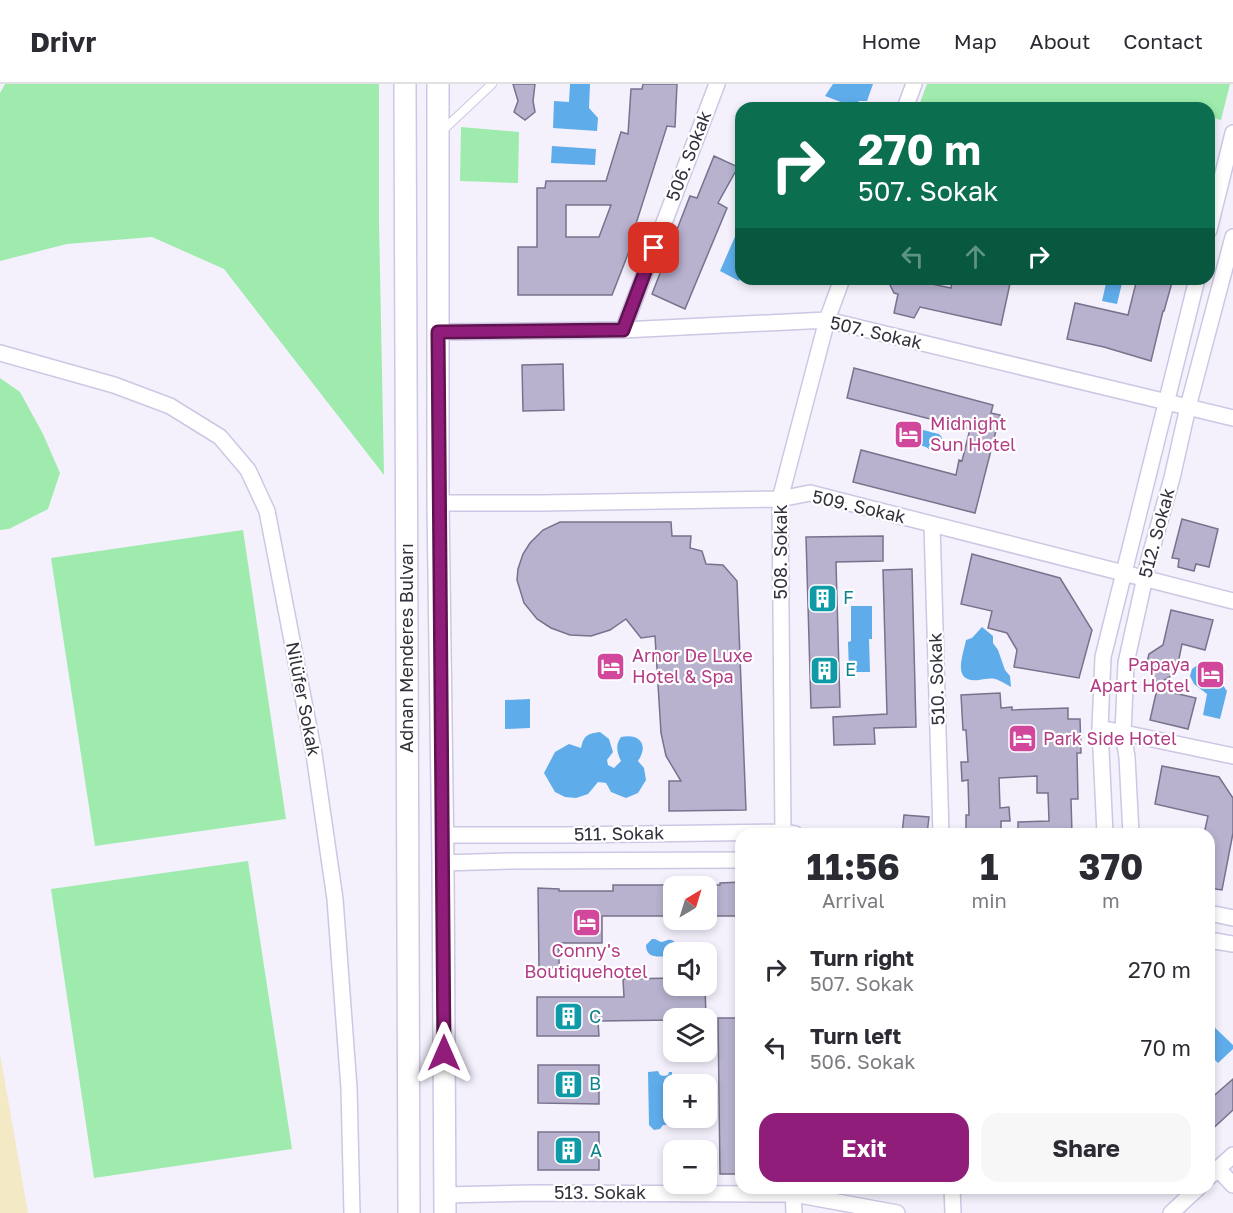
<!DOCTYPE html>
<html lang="en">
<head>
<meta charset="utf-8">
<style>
	body { margin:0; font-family:"Golos Text",sans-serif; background:#f7f7f7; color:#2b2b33; height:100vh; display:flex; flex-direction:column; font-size:22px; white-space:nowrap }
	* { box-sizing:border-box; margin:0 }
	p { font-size:20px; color:#7c7c81 }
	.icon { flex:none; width:33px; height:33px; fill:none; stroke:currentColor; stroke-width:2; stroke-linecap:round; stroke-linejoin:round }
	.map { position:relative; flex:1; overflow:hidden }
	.panel { position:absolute; left:735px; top:744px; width:480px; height:366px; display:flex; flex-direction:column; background:#fff; border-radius:18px; box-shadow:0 3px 9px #0003 }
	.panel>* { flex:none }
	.guide { position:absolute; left:735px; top:18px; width:480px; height:183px; border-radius:18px; box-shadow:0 3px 9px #0003; background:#0b6e4f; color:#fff; overflow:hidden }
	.needle { width:39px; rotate:38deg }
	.fabs { position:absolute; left:663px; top:792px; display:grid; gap:12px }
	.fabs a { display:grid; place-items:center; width:54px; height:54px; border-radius:12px; background:#fff; box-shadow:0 3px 9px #0003; font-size:30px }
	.pin { position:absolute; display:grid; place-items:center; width:51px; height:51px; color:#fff; margin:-26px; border-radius:12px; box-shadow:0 3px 9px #0006 }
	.me { position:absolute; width:66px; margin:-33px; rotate:0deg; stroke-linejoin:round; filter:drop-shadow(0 0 4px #0008) }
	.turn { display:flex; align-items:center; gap:21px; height:126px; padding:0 24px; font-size:27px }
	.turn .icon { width:78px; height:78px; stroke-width:2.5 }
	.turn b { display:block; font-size:42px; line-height:51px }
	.lanes { display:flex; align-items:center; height:57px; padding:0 24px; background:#0003; justify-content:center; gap:30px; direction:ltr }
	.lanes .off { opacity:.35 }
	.eta { display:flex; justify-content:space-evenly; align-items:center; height:102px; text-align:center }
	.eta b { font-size:36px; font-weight:700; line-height:42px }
	.action { display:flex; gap:12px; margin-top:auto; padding:12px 24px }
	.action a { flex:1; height:69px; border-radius:18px; background:#911d7b; color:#fff; font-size:24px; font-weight:700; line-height:69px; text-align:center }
	.action a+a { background:#f7f7f7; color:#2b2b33 }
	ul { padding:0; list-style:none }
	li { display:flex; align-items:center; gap:18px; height:78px; padding:0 24px }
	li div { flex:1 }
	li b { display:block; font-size:22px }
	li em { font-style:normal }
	header { display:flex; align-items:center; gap:36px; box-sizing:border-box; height:84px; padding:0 30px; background:#fff; border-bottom:2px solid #e1e1e2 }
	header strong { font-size:28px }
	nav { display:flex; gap:33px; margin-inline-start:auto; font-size:21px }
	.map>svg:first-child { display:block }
</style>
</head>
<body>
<header>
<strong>Drivr</strong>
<nav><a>Home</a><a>Map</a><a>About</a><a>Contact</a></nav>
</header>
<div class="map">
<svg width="1233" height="1129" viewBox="0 0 1233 1129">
	<rect width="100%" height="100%" fill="#f4f1fd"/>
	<!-- green -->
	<path fill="#9eebad" d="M5 0H379V137L384 391 224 185 152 153 67 160 0 177V9Z
		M927 0H1230L1221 36 1209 33V24H1171L1151 19 1149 24H918Z
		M461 43 519 48 518 99 460 97Z
		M0 294 20 308 43 350 60 389 48 425 9 445 0 446Z
		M243 446 286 735 95 762 51 474Z
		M248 777 292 1065 94 1094 51 805Z"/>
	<!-- sand -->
	<path fill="#f3e9c4" d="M0 970 28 1129H0Z"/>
	<!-- water -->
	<path fill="#5faceb" d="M570 0H590L589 24 598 34 597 47 553 44 554 17 569 18Z
		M833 0H873L867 17H859L854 23 825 12Z
		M552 62 596 65 595 81 551 79Z
		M737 148 741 150V191L739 197 720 187Z
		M1107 195H1123L1117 220 1102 217Z
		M911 343 939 350C944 355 944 360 941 366 930 371 931 364 923 362 918 361 918 364 913 364 905 364 902 357 902 350L907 345Z
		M851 522H872V555H869L870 588H849L848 558 851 557Z
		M982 543 993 552V559L998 566 1005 586 1010 592 1011 603C1007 601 1003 598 998 596 992 593 985 595 979 596 951 599 963 572 966 556L972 554Z
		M1199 580 1225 586 1222 600 1227 607 1220 635 1203 631 1207 610 1194 600 1190 592 1192 585Z
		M530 615V644L505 645V616Z
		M600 648 609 655 613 668 607 676 608 681 614 684 621 677C617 669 615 661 621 653 640 649 649 661 638 677L644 684 646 696 638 709 626 714 611 708 606 699 598 698 588 710 576 714 565 713 555 708 544 689 555 668 569 660 581 664C584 651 587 650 600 648Z
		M652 855H655L661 858C667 857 670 853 676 859L677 864 676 868H674L673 871 671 872C661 872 646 876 646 861Z
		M1209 938 1233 961V965L1218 979 1209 970Z
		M658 987 660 991 664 992 668 991 669 988H672L673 1041H663L660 1045 654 1046 649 1041 648 988Z"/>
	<!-- building -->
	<path fill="#b8b2cf" stroke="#78728c" stroke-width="1.5" fill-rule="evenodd" d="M513 0H535L533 17 535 28 525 36 514 28 518 17Z
		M643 0H677L675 43 667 42 634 146 637 147 612 211H518V163H537V104H545L546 97H606L621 48 628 50 631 5H642ZM566 121H611L599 153H566Z
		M714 72 738 83 718 119 727 124 685 225 652 210 690 112 697 114Z
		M887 195H923L922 198 951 204 952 195H1011L1001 241 920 223 914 234 894 229 898 210 894 209Z
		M1137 195H1173L1164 227H1163L1151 277 1104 263 1067 255 1075 219 1128 231Z
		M563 280 564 326 523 327 522 281Z
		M854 284 993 321 991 329 1000 331 975 429 853 398 861 366 956 391 959 376 962 377 970 345 847 314Z
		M1182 435 1218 445 1209 483 1196 480 1194 487 1178 483 1179 475 1172 474Z
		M560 438H671L672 452H691L690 464 702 467 706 480 723 481 737 497 746 726 669 727V697H681L666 672 661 649 655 552 641 554 626 535 610 546 591 552 570 551 551 544 537 535 524 519 517 496 518 485 523 470 530 459 543 446Z
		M883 452V477L836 478 840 623 811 624 806 453Z
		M972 470 1060 494 1092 546 1079 594 1014 583 1017 566 1007 549 988 544 992 527 961 520Z
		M912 485 916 643 874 644 875 660 834 661 833 633 887 630 883 486Z
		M1171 526 1213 536 1205 566 1182 560 1176 589 1158 600 1146 582 1149 570 1163 561Z
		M1157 605 1196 614 1188 645 1150 636Z
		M1000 609 1001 624 1012 623V626L1068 624V635H1080L1081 669H1077L1078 715H1071L1072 750H1018V738L1049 737 1048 709H1037V692L999 694 1000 724 1009 723 1010 737H1001V750H966V731H969L968 696 962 697 961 678H968L966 646H963L961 611Z
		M1162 682 1219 693 1233 714V749L1222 806 1209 804V750H1204L1208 732 1155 720Z
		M904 731 929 733 927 750H902Z
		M741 798V832H706V801H720V799Z
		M613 801H674V832H602V859H559V884H539L538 804 559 805V807H613Z
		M674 894V902H705L706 934H674V936L598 937 599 952H537V913H624L623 895Z
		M718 934H741V1090H720Z
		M538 981H599V1020L538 1019Z
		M1233 995V1026L1209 1048V1016Z
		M538 1048H599V1086H538Z"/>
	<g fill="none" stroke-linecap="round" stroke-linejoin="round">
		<defs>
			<path id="service" d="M442 47 492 0"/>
			<path id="minor" d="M905 24 914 0
				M1209 146 1233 49
				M623 246 717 0
				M438 248 623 246 827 236 1233 334
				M0 269 114 301 170 322 220 353 248 386 267 427 314 670 335 815 349 1004 352 1129
				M438 419H542L780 415 810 409 1233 517
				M932 440 941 750
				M1100 644 1233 672
				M783 750 780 415 827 236 842 195
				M1105 750 1100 644 1103 573 1197 195
				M1131 750 1127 673 1123 649 1126 579 1149 475 1172 394 1188 323 1233 153
				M443 751H566L783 748 795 750
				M443 779 512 777 741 776
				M1209 829 1233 834
				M1209 856 1233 860
				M1218 1085 1233 1101
				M1209 1093 1233 1071
				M793 1104 794 1129
				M952 1104 953 1129
				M445 1111 536 1109 794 1110 897 1129
				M1171 1129 1198 1104"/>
			<path id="secondary" d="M405 0 409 1129
				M438 0V419L443 779 445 1129"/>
		</defs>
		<!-- service casing -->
		<use href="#service" stroke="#cdc7e4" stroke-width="10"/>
		<!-- minor casing -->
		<use href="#minor" stroke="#cdc7e4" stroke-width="18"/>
		<!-- secondary casing -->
		<use href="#secondary" stroke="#cdc7e4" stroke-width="24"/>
		<!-- service -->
		<use href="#service" stroke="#fff" stroke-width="8"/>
		<!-- minor -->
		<use href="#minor" stroke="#fff" stroke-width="15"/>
		<!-- secondary -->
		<use href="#secondary" stroke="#fff" stroke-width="21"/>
	</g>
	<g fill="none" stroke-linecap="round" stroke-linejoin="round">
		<defs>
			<path id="route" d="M444 969 438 248 623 246 654 164"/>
		</defs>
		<!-- route casing -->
		<use href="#route" stroke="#5e1350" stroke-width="15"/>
		<!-- route -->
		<use href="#route" stroke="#911d7b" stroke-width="10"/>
	</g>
	<!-- icons -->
	<defs>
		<symbol id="hotel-square" viewBox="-11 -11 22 22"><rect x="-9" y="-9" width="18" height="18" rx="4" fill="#d1479c" stroke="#fff"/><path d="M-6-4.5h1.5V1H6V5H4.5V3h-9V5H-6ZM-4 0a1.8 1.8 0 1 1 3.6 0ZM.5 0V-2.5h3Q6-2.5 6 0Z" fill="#fff"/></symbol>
		<symbol id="building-square" viewBox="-11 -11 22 22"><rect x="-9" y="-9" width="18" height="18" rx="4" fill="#0f9aa8" stroke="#fff"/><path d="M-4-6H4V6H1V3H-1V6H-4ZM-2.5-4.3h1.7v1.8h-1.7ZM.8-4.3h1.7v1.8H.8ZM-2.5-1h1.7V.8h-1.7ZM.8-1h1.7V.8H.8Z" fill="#fff"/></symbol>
	</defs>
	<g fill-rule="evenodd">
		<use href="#hotel-square" x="892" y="334" width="33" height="33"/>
		<use href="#building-square" x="806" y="498" width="33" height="33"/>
		<use href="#hotel-square" x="594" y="566" width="33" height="33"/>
		<use href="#building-square" x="808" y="570" width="33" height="33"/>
		<use href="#hotel-square" x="1194" y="574" width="33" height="33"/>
		<use href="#hotel-square" x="1006" y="638" width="33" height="33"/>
		<use href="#hotel-square" x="570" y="822" width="33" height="33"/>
		<use href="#building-square" x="552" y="916" width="33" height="33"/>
		<use href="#building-square" x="552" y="984" width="33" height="33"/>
		<use href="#building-square" x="552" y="1050" width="33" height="33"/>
	</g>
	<g text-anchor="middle" stroke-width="4.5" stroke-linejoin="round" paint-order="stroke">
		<!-- street labels -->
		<g font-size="18" fill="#34313d" stroke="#fff">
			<text transform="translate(689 72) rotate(-69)" y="6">506. Sokak</text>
			<text transform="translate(876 249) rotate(13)" y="6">507. Sokak</text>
			<text transform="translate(859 423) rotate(13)" y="6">509. Sokak</text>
			<text transform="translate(1157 449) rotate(-75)" y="6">512. Sokak</text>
			<text transform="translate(781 468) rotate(-90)" y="6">508. Sokak</text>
			<text transform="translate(407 564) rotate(-90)" y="6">Adnan Menderes Bulvarı</text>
			<text transform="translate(937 595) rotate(-92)" y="6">510. Sokak</text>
			<text transform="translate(303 615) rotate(79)" y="6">Nilüfer Sokak</text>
			<text transform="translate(619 750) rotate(-1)" y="6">511. Sokak</text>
			<text x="600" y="1115">513. Sokak</text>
		</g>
		<!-- hotel labels -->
		<g font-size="18" fill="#b23c85" stroke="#fff" text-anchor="start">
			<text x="930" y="346">Midnight<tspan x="930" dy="21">Sun Hotel</tspan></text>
			<text x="632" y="578">Arnor De Luxe<tspan x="632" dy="21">Hotel &amp; Spa</tspan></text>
			<text x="1190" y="587" text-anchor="end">Papaya<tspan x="1190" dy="21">Apart Hotel</tspan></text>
			<text x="1043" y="661">Park Side Hotel</text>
			<text x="586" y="873" text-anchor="middle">Conny's<tspan x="586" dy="21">Boutiquehotel</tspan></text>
		</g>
		<!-- culture labels -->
		<g font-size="18" fill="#0d838f" stroke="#fff" text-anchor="start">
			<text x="843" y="520">F</text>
			<text x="845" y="592">E</text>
			<text x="589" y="939">C</text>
			<text x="589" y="1006">B</text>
			<text x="590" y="1073">A</text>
		</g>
	</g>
</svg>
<div class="fabs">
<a><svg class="needle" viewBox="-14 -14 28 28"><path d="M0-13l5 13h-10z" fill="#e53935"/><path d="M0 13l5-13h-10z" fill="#7c7c81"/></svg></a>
<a><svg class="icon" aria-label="sound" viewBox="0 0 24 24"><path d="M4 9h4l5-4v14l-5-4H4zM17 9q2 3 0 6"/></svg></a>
<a><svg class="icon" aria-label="layers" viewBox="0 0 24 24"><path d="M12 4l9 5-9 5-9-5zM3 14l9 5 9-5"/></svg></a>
<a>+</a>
<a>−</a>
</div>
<div class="pin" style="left:654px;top:164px;background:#d93025"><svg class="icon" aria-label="arrive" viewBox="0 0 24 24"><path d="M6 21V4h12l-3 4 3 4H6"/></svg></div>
<svg class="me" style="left:444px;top:969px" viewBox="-20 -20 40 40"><path d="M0-17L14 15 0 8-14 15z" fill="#911d7b" stroke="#fff" stroke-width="4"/></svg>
<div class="guide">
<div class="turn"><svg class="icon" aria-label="right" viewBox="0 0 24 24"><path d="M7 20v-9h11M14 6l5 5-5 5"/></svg><div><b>270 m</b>507. Sokak</div></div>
<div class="lanes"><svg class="icon off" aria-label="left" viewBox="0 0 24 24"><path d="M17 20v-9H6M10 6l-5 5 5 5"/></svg><svg class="icon off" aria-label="ahead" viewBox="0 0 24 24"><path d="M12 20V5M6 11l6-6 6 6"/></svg><svg class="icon" aria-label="right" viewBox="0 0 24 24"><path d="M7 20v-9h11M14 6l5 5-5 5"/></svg></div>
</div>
<section class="panel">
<div class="eta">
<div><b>11:56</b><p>Arrival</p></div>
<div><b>1</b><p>min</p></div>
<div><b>370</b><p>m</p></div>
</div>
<ul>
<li><svg class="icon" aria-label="right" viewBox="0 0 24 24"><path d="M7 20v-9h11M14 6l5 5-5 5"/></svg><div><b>Turn right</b><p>507. Sokak</p></div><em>270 m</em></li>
<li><svg class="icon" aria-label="left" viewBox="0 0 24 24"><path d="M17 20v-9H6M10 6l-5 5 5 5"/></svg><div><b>Turn left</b><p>506. Sokak</p></div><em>70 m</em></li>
</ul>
<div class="action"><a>Exit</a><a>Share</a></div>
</section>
</div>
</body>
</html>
